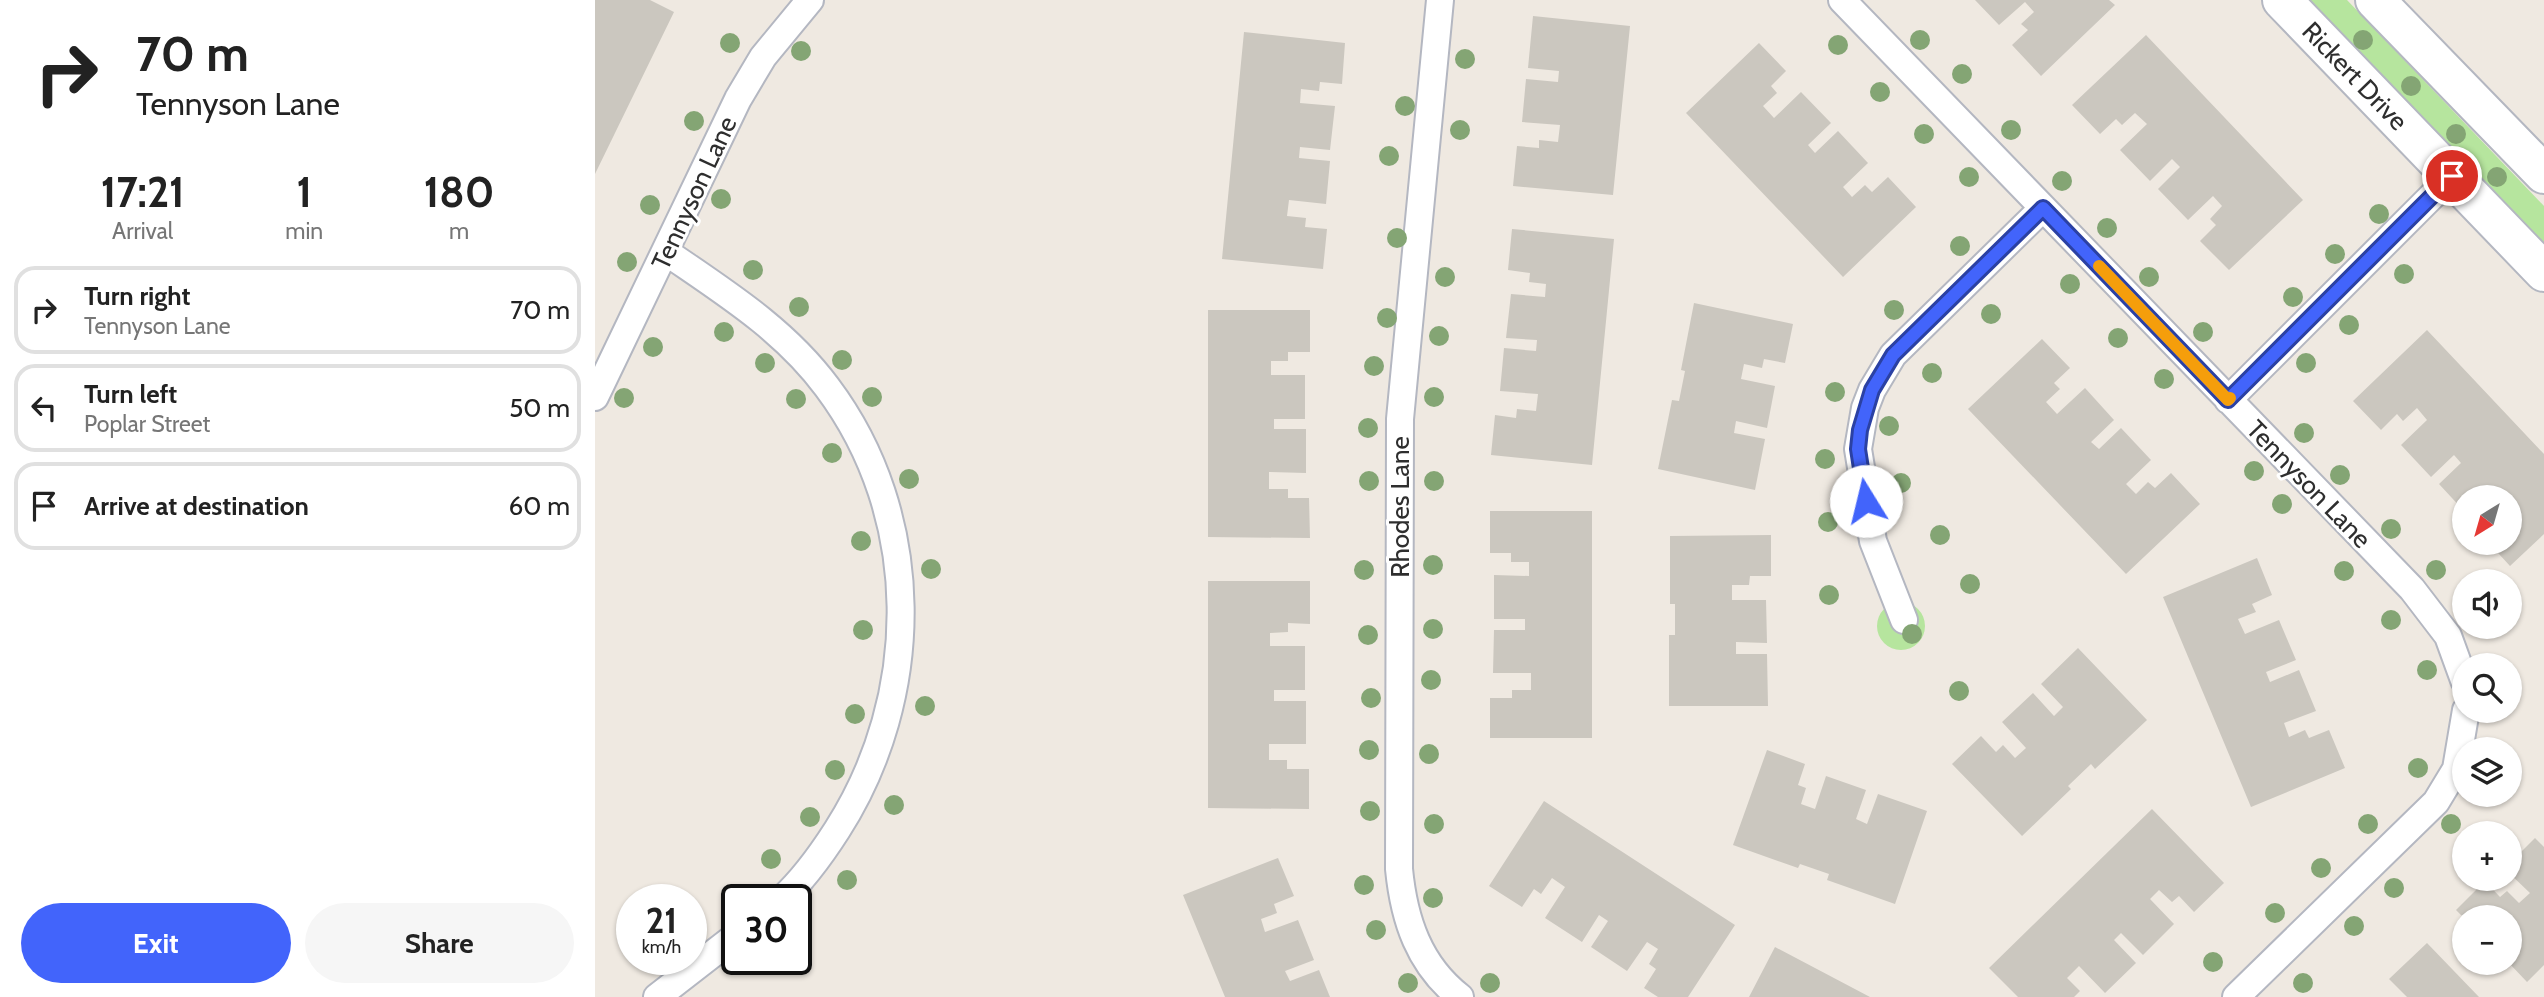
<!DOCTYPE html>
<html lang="en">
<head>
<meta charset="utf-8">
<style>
	body { margin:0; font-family:Cabin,sans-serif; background:#f6f6f6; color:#222; height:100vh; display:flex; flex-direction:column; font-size:26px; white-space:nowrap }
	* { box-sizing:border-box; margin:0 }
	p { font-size:23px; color:#767676 }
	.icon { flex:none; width:38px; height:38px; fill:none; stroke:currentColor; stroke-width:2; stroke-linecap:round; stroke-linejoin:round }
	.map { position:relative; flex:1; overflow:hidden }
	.details { display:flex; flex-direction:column; background:#fff; width:595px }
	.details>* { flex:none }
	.banner { background:#fff; color:#222; overflow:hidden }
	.needle { width:46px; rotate:217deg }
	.tools { position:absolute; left:1857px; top:485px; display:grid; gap:14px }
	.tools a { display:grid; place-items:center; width:70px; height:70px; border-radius:50%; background:#fff; box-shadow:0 2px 5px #0004; font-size:35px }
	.speed { position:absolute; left:21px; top:884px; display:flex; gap:14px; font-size:35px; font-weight:700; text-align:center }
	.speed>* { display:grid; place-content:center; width:91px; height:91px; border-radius:50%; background:#fff; box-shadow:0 2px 5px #0004; line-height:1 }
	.speed small { font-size:18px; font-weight:400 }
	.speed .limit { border:4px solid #111; border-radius:10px; background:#fff; color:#111 }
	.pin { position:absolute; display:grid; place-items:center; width:60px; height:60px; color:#fff; margin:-30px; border:4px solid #fff; border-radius:50%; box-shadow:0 2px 7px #0007 }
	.me { position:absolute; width:77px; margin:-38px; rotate:351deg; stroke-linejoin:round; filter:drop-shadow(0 0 5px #0008) }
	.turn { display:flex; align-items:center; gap:24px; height:147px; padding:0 21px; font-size:32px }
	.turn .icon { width:91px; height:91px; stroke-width:2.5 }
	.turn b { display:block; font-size:49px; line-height:60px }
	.eta { display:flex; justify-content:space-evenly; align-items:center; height:119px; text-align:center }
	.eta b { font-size:42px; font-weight:700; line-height:49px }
	.primary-button { display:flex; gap:14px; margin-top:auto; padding:14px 21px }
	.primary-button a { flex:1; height:80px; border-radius:42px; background:#4264fb; color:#fff; font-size:28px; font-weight:700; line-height:80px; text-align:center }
	.primary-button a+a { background:#f6f6f6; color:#222 }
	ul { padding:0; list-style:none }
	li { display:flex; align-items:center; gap:21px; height:88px; margin:0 14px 10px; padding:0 7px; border:4px solid #e0e0e0; border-radius:21px }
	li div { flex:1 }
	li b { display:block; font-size:26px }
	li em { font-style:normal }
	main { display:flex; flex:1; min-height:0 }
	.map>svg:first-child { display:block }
</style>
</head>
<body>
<main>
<section class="details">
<div class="banner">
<div class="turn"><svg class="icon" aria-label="right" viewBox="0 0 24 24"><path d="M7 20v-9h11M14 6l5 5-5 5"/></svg><div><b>70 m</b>Tennyson Lane</div></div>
</div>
<div class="eta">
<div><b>17:21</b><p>Arrival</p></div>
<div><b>1</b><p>min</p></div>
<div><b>180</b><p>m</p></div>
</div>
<ul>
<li><svg class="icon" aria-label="right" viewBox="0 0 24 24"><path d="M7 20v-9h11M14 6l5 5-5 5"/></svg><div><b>Turn right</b><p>Tennyson Lane</p></div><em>70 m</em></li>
<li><svg class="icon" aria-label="left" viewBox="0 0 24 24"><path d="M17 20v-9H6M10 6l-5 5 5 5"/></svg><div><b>Turn left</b><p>Poplar Street</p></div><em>50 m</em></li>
<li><svg class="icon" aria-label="arrive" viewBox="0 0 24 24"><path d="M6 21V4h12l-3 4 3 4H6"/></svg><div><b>Arrive at destination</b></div><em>60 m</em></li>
</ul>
<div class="primary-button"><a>Exit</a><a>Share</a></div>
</section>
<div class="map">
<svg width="1949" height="997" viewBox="0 0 1949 997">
	<rect width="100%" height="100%" fill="#efe9e1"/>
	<!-- green -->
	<path fill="#b6e59e" d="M1712 0H1752L1949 206V248Z
		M1282 626a24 24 0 1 1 48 0a24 24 0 1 1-48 0Z"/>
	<!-- building -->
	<path fill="#cbc7bf" d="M0 0H55L79 12 0 174Z
		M1380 0H1514L1520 5 1446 76 1417 45 1433 30 1426 24 1439 12 1430 2 1404 25Z
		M938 16 1035 26 1018 195 918 186 922 146 944 148V140L963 142 965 125 927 122 931 79 963 82 964 71 933 68Z
		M649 32 750 43 747 84 725 82 724 91 706 89 705 103 740 106 735 150 705 147 704 158 735 161 731 204 694 200 692 216 711 218 710 227 732 229 728 269 627 259Z
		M1551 35 1708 200 1634 270 1605 241 1621 225 1615 219 1627 206 1618 196 1593 220 1563 189 1585 167 1577 159 1555 181 1525 150 1552 124 1540 113 1527 125 1521 119 1505 134 1477 105Z
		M1164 43 1191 71 1176 86 1182 93 1168 106 1179 118 1206 92 1236 123 1213 145 1220 153 1243 131 1273 163 1248 187 1257 197 1270 185 1277 192 1293 177 1321 207 1248 277 1091 113Z
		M917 229 1019 239 997 465 896 455 900 415 921 418 922 409 941 411 943 394 905 391 909 348 941 351 942 340 911 338 916 294 950 297 951 284 934 282 935 273 913 270Z
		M1099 303 1198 324 1190 363 1169 359 1167 368 1149 364 1146 379 1180 386 1172 428 1141 421 1139 433 1170 439 1160 490 1063 469 1077 400 1084 401 1090 371 1086 370Z
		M613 310H715V352H693V361H676V375H710V419H679V429H711V473L674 472V489H693V498H714L715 538 613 537Z
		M1832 330 1949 454V534L1915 566 1893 542H1914V497H1904L1899 492 1894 497H1869V511L1844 484 1866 463 1859 455 1836 477 1806 445 1832 420 1822 408 1808 421 1802 414 1786 430 1758 401Z
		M1447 339 1475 368 1459 383 1465 389 1451 402 1462 414 1490 388 1519 420 1496 442 1504 449 1526 428 1556 460 1531 484 1541 494 1553 482 1560 488 1576 473 1605 504 1531 574 1373 409Z
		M895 511H997V738H895V698H917V690H936V673H898L899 630H930V619H899V575L934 576V562H916V553H895Z
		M1176 535V576H1155L1154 585H1137V600H1171L1172 643 1141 642V654H1172L1173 706H1074V635H1080V604H1075V536Z
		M1662 558 1677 595 1657 604 1661 612 1643 619 1650 634 1684 620 1701 660 1671 672 1675 682 1704 670 1721 711 1689 723 1694 737 1710 730 1714 738 1734 730 1750 768 1656 807 1568 597Z
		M613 581H715V624L693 623V632L675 633V646H710V690H679V701H711V744H674V760H692V769H714V809L613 808Z
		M1483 648 1552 720 1500 769 1496 764 1473 786 1476 789 1427 836 1357 764 1386 736 1401 752 1408 745 1420 758 1431 748 1407 722 1438 693 1459 716 1468 707 1446 684Z
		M1172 750 1210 764 1203 785 1211 788 1206 804 1220 809 1231 776 1271 790 1261 819 1272 824 1283 794 1332 811 1300 904 1232 880 1234 874 1205 864 1203 868 1138 845Z
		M949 801 1140 925 1093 997H1063L1049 988 1061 969 1054 964 1063 949 1052 942 1032 971 996 947 1013 921 1004 915 987 942 950 918 970 887 957 878 946 894 939 889 927 907 894 886Z
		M1557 809 1629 883 1599 912 1584 896 1577 902 1564 890 1555 899 1579 924 1548 955 1526 933 1519 940 1541 963 1510 993 1484 966 1472 978 1485 991 1479 997H1423L1394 968Z
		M1940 838 1949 847V965L1932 982 1913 962 1914 917H1868L1861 910 1890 881 1905 897 1912 891 1924 903 1935 893 1914 873V864Z
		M683 858 699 896 679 904 682 913 666 919 670 932 703 920 719 960 690 971 695 981 724 970 735 997H630L588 895Z
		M1832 943 1884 997H1812L1794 979Z
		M1180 947 1275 997H1154Z"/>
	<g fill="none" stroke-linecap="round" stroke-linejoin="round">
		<defs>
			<path id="street" d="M845 0 805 419 804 869C809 920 824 965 865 997
				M1247 0 1817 589 1853 636 1869 680
				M71 252C129 292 189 329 232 387 329 516 328 696 242 830 226 855 208 880 186 900
				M0 397 143 99 168 57 215 0
				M1633 400 1857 176
				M1309 620 1278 541 1263 449 1270 408 1277 390 1298 355 1448 208
				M62 997 142 935
				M1641 997 1841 802 1861 769 1871 710"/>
			<path id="secondary" d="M1687 0 1949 272
				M1780 0 1949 174"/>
		</defs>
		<!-- street casing -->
		<use href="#street" stroke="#b4b7c1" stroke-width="30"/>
		<!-- secondary casing -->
		<use href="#secondary" stroke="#b4b7c1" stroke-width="42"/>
		<!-- street -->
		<use href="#street" stroke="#fff" stroke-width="26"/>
		<!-- secondary -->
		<use href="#secondary" stroke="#fff" stroke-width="38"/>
	</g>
	<!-- trees -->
	<g fill="#84a574">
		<circle cx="1325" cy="40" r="10"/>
		<circle cx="1768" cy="40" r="10"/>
		<circle cx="135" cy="43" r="10"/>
		<circle cx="1243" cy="45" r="10"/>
		<circle cx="206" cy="51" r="10"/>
		<circle cx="870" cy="59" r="10"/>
		<circle cx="1367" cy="74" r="10"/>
		<circle cx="1816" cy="86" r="10"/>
		<circle cx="1285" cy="92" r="10"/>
		<circle cx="810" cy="106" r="10"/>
		<circle cx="99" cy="121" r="10"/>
		<circle cx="865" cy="130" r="10"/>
		<circle cx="1416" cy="130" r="10"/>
		<circle cx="1329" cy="134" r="10"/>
		<circle cx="1861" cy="134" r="10"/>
		<circle cx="794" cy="156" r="10"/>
		<circle cx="1374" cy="177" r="10"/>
		<circle cx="1902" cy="177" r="10"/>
		<circle cx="1467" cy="181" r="10"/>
		<circle cx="126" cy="199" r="10"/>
		<circle cx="55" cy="205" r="10"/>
		<circle cx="1784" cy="214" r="10"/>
		<circle cx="1512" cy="228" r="10"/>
		<circle cx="802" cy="238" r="10"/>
		<circle cx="1365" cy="246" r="10"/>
		<circle cx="1740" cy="254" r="10"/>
		<circle cx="32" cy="262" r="10"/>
		<circle cx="158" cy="270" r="10"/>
		<circle cx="1809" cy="274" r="10"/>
		<circle cx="850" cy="277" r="10"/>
		<circle cx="1554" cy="277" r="10"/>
		<circle cx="1475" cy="284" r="10"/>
		<circle cx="1698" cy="297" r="10"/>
		<circle cx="204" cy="307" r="10"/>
		<circle cx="1299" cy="310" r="10"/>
		<circle cx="1396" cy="314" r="10"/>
		<circle cx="792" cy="318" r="10"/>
		<circle cx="1754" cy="325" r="10"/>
		<circle cx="129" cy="332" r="10"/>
		<circle cx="1608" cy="332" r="10"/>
		<circle cx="844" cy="336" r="10"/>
		<circle cx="1523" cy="338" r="10"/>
		<circle cx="58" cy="347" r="10"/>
		<circle cx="247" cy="360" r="10"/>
		<circle cx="170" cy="363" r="10"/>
		<circle cx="1711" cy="363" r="10"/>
		<circle cx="779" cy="366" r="10"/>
		<circle cx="1337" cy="373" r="10"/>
		<circle cx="1569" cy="379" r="10"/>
		<circle cx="1240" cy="392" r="10"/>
		<circle cx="277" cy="397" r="10"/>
		<circle cx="839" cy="397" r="10"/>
		<circle cx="29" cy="398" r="10"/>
		<circle cx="201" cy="399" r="10"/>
		<circle cx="1294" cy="426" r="10"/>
		<circle cx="773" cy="428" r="10"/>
		<circle cx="1709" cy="433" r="10"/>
		<circle cx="237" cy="453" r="10"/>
		<circle cx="1230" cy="459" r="10"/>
		<circle cx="1659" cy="471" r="10"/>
		<circle cx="1745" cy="475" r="10"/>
		<circle cx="314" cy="479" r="10"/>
		<circle cx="774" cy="481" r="10"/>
		<circle cx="839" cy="481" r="10"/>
		<circle cx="1306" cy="483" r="10"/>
		<circle cx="1687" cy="504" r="10"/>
		<circle cx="1233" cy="522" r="10"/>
		<circle cx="1796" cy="529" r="10"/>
		<circle cx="1345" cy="535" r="10"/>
		<circle cx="266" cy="541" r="10"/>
		<circle cx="838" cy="565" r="10"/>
		<circle cx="336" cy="569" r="10"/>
		<circle cx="769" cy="570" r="10"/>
		<circle cx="1841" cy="570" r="10"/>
		<circle cx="1749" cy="571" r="10"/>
		<circle cx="1375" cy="584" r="10"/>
		<circle cx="1234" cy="595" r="10"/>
		<circle cx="1796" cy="620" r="10"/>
		<circle cx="838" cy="629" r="10"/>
		<circle cx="268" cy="630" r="10"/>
		<circle cx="1317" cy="634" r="10"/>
		<circle cx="773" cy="635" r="10"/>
		<circle cx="1832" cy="670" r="10"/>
		<circle cx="836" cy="680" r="10"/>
		<circle cx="1364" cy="691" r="10"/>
		<circle cx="776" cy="698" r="10"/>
		<circle cx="330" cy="706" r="10"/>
		<circle cx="260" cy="714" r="10"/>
		<circle cx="774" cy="750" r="10"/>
		<circle cx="834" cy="754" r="10"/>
		<circle cx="1823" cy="768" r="10"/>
		<circle cx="240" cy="770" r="10"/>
		<circle cx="299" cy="805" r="10"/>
		<circle cx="775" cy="811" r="10"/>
		<circle cx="215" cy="817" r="10"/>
		<circle cx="839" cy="824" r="10"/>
		<circle cx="1773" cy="824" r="10"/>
		<circle cx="1856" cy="824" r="10"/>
		<circle cx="176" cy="859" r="10"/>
		<circle cx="1726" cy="868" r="10"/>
		<circle cx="252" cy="880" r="10"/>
		<circle cx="769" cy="885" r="10"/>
		<circle cx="1799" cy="888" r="10"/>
		<circle cx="838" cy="898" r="10"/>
		<circle cx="1680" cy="913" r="10"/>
		<circle cx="1759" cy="926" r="10"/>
		<circle cx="781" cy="930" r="10"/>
		<circle cx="1618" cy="962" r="10"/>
		<circle cx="813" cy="983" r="10"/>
		<circle cx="895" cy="983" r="10"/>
		<circle cx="1708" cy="983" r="10"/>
	</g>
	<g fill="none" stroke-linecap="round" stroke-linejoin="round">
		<defs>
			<path id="route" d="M1271 501 1263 449 1265 430 1277 390 1298 355 1448 208 1633 400 1857 176"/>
		</defs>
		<!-- route casing -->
		<use href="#route" stroke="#2b41a3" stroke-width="18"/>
		<!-- route -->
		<use href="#route" stroke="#4264fb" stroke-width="12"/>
		<!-- slow -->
		<path stroke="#f59e0b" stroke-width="12" d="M1504 266 1633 400 1635 398"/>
	</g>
	<g text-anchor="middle" stroke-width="6" stroke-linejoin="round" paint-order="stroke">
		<!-- street labels -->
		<g font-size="26" fill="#2e2e2e" stroke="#fff">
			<text transform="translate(1760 76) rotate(46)" y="9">Rickert Drive</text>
			<text transform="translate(99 193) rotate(-65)" y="9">Tennyson Lane</text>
			<text transform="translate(1714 484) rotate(46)" y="9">Tennyson Lane</text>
			<text transform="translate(805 507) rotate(-90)" y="9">Rhodes Lane</text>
		</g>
	</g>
</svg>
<div class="tools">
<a><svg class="needle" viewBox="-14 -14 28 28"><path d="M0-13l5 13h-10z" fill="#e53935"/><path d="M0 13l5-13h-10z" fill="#767676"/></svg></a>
<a><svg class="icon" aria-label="sound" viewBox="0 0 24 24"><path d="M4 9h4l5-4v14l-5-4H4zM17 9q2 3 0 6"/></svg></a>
<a><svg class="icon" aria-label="search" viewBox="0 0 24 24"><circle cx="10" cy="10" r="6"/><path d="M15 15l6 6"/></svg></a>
<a><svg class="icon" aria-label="layers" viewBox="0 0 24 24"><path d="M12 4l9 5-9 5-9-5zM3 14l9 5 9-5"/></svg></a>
<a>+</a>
<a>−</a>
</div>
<div class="speed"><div>21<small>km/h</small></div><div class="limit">30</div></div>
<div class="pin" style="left:1857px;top:176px;background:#d93025"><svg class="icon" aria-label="arrive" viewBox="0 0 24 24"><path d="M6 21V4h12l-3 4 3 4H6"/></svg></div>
<svg class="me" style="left:1271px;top:501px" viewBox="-20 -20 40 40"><circle r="19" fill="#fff"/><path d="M0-13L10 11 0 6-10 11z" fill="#4264fb"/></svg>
</div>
</main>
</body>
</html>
